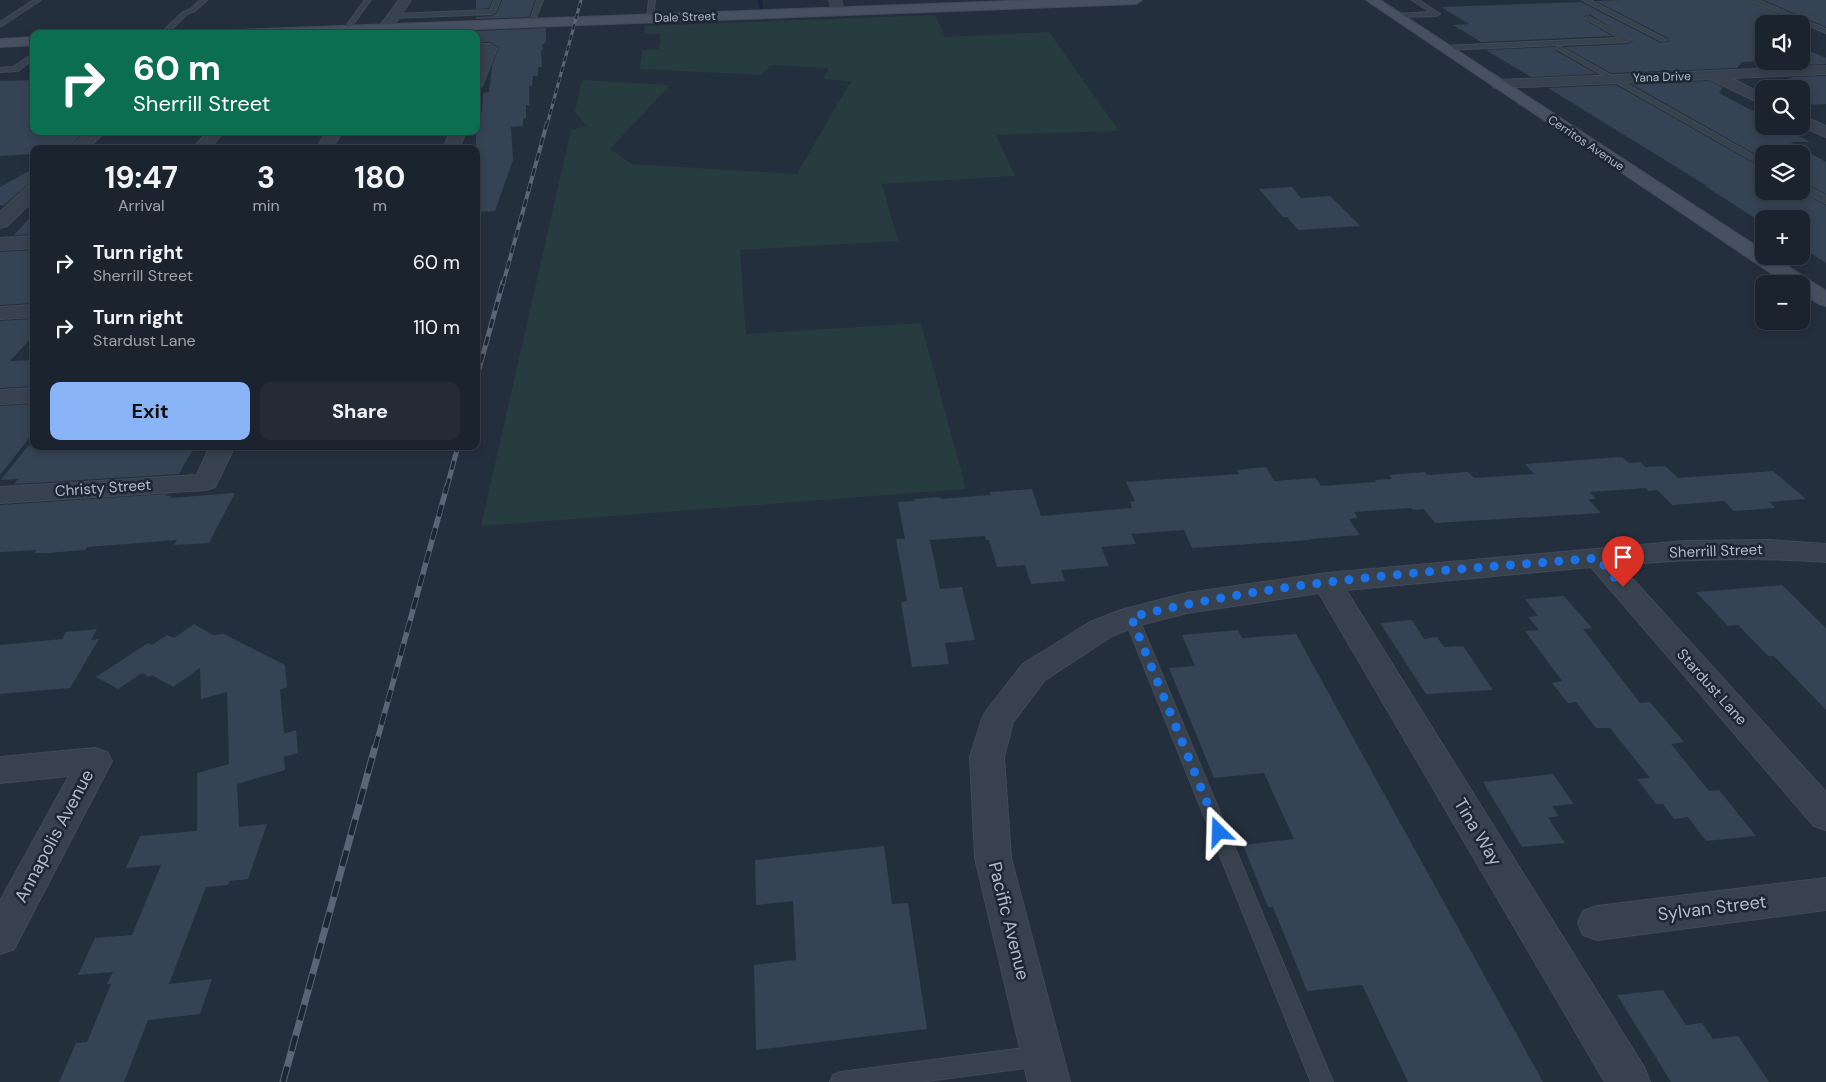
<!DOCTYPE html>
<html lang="en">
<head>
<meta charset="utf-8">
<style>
	body { margin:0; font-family:"DM Sans",sans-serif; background:#242b36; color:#f1f3f6; height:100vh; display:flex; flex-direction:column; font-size:19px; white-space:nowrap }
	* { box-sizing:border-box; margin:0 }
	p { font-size:16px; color:#a0a4aa }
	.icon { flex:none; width:28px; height:28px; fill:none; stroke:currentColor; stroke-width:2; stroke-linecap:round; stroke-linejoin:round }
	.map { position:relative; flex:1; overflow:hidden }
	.sheet { position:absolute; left:30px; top:145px; width:450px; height:305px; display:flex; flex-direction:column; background:#1b232e; border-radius:10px; box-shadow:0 2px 8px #0003,0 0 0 1px #39404a }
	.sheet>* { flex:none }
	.guide { position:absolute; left:30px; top:30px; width:450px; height:105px; border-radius:10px; box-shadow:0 2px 8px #0003,0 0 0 1px #39404a; background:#0b6e4f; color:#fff; overflow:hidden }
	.buttons { position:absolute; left:1755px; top:15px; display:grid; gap:10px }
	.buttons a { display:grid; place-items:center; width:55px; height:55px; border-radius:10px; background:#1b232e; box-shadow:0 2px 8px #0003,0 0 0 1px #39404a; font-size:25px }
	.pin { position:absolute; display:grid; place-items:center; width:42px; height:42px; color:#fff; margin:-51px -21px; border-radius:50% 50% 50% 0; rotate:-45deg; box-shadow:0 0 5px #0007 }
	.pin .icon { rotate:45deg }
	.me { position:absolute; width:55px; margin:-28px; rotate:338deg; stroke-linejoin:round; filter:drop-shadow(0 0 4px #0008) }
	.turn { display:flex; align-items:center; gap:18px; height:105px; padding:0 20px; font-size:22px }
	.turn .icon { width:65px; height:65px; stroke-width:2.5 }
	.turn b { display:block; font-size:35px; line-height:42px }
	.eta { display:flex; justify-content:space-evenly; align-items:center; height:85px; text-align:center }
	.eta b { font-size:30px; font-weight:700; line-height:35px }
	.button { display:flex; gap:10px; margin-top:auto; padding:10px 20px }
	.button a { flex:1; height:58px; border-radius:10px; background:#8ab4f8; color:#111; font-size:20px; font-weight:700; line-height:58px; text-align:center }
	.button a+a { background:#242b36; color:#f1f3f6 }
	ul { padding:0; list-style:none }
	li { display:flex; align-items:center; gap:15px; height:65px; padding:0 20px }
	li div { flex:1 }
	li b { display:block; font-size:19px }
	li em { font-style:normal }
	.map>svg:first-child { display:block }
</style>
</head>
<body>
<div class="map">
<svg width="1826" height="1082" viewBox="0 0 1826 1082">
	<rect width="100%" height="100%" fill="#242f3e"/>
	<!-- green -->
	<path fill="#263c3f" d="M935 15 945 37 1049 32 1119 131 996 135 1015 176 882 184 898 241 740 250 746 334 921 323 966 489 481 526 571 130 586 126 575 112 582 80 670 85 610 149 632 164 797 174 851 81 823 79 829 68 770 65 762 75 640 69 642 50 659 49 661 34H644L645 26Z"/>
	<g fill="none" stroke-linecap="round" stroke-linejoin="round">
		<!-- stream -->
		<path stroke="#17263c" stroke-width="4.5" d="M760 0 761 7"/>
	</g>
	<!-- building -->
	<path fill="#364354" d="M476 0H492L489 8 476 9Z
		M502 0H535L529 17 476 19V17L492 16 496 14Z
		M1621 0H1748L1800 24H1764V61H1776L1742 62 1737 68 1611 73 1564 47 1628 44 1633 41 1589 14 1584 16 1585 20 1613 36 1481 42 1453 25 1469 24 1441 7 1581 2 1661 43 1669 41 1668 38 1596 1Z
		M1763 0H1826V27Z
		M546 28V42L542 45 543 50H541L542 67H538V76H533L532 86H529V105H526V118L523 119V126L511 127 513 160 495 211 476 212V124L480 123V112H482L483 93 489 92 492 66 499 47 490 42H476V31Z
		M1555 47 1556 51 1597 74 1531 77 1486 50Z
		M1801 47 1826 58V64L1803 65 1808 60H1801Z
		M1826 76V104L1801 105V89H1782L1792 77Z
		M34 80V131H84L68 149H34V154L0 156V81Z
		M1710 81 1723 87 1719 93 1764 117V126H1781L1810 142H1790L1826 162V194L1801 181V154H1764V159L1631 84Z
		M1616 85 1764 169V191H1800L1826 205V263L1801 247V219H1764V224L1705 186H1707L1548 88Z
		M34 168V183L27 185 4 205 0 206V187Z
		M1292 187 1301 198 1330 196 1360 226 1298 230 1287 217H1283L1259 189Z
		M34 213V234L14 235Z
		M34 250V303L0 305V252Z
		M34 319V335L10 361 34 360V386L0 388V321Z
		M34 404V432L0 475V406Z
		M28 446H193L190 451H192L179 474 14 484 18 479 1 480Z
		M1622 457 1629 463 1640 462 1645 467 1665 466 1678 478 1773 471 1806 499 1770 502 1775 508 1734 511 1724 501 1672 505 1657 490 1649 491 1646 488 1590 492 1596 499H1588L1601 513 1435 523 1424 509 1413 510 1411 508 1354 512 1358 518 1349 519 1360 535 1310 539V540L1192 548 1184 530 1131 534 1136 544 1101 547 1109 566 1061 570 1065 581 1031 584 1025 565 997 567 989 540H986L985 536 930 540 940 589 962 587 975 640 945 643 949 664 912 667 901 602 907 601 896 539H905L898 502 915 501 914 499 941 497V499L991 495 990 492 1032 489 1041 516 1132 508 1130 502 1135 501 1126 482 1239 474 1237 470 1266 467 1274 481 1316 478 1321 486 1376 482 1375 480 1392 479 1389 475 1425 472 1427 475 1468 472 1474 478 1534 474 1525 464Z
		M235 493 209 543 174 545 177 540 87 547 85 550 48 553H34L37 550 0 552V505L167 494 165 496H171L170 498Z
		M1782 585 1826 628V710L1774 656H1768L1738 625 1728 626 1696 592Z
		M1564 596 1592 628 1583 629 1640 703 1650 702 1684 742 1671 744 1709 791 1719 790 1756 836 1706 841 1688 817 1674 819 1663 804H1656L1637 779 1650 778 1610 728H1596L1576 702 1568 703 1552 683 1562 681 1525 631 1539 630 1528 617 1538 616 1525 599Z
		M1412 620 1424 639 1437 637 1444 647 1463 646 1493 690 1426 694 1380 623Z
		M194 624 213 635 224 634 285 665 287 687 280 690 284 734 296 730 298 753 284 757 285 770 237 784 239 827 267 824 248 879 230 881 228 885 206 887 169 984 212 979 200 1014 148 1020 124 1082H59L76 1043 87 1042 111 984H107L113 972 78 975 95 938 132 935 161 865 126 868 140 836 197 831V773L229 764 227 692 201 699 200 668 173 687 152 675 149 677 142 673 118 689 96 677 148 643 152 645 167 635 174 638Z
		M97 629 91 640 99 639 70 688 0 694V645L62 639 66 632Z
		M1238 630 1242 638 1296 634 1543 1082H1408L1362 985 1307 991 1273 907H1268L1243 845 1294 839 1264 773 1214 778 1169 668 1195 666 1182 635Z
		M1553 774 1574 804 1552 806 1559 816 1548 818 1565 843 1522 847 1483 782Z
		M884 846 892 904 908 903 927 1029 756 1050 754 965 796 960 793 901 756 905 755 860Z
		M1663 990 1686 1025 1702 1023 1713 1039 1738 1036 1769 1082H1671L1617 995Z"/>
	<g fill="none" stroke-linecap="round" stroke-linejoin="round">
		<defs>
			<path id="lane" d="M34 0H41L0 27V22Z
				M200 0H207L195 11 187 14 167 34H160L183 12 191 9Z
				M365 0H371L348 31H344L343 30Z
				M494 0H500L495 12 492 14 394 18 391 16 394 14 490 10Z
				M537 0H543L534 23 529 24Z
				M649 0H655L653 18 650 20 647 18Z
				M1412 0H1419L1440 14 1437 16 1394 17 1393 16 1396 14 1430 12Z
				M1582 0H1590L1667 40 1662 41Z
				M1750 0H1758L1826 29V33Z
				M1588 16 1631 40 1628 42 1443 50 1440 48 1443 46 1620 38 1586 19 1585 18Z
				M1559 46 1764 161V167L1557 49 1556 48Z
				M34 53V58L18 71 0 72V68L13 67Z
				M1801 183 1826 196V203L1801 190Z
				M1131 612 1136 613 1138 617 1333 1082H1311L1124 617 1126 613Z
				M1040 1046 1047 1049 1050 1056 1047 1063 1040 1066 920 1082H830L833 1075 841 1072Z"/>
			<path id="street" d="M399 0H411L390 31H380L378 28Z
				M829 0H841L844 11 842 14H834Z
				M476 44H490L497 48 483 84 481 87 476 88V65L481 52H476Z
				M1826 66V74L1731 78 1764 95V105L1710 79 1498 88 1493 87 1491 84 1493 81 1498 80Z
				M1801 115 1826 126V137L1801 126Z
				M87 131H105L88 149H70Z
				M207 131H224L210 149H193Z
				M327 131H343L332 149H316Z
				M450 131H466L459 149H443Z
				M34 185V200L7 226 0 228V212L28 186Z
				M34 236V248L0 250V238Z
				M34 305V317L0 319V307Z
				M34 388V402L0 404V390Z
				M210 446H235L215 487 206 490 0 503V487L197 475Z
				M1769 540 1826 544V562C1757 557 1689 558 1620 565L1826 792V830L1814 826 1591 567 1346 590 1644 1067 1650 1082H1605L1319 593 1187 613 1140 625 1112 636 1045 680 1013 722 1004 757 1011 858 1070 1082H1028L975 858 970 757 982 719 987 710 1023 664 1090 622 1121 610 1187 593 1327 573 1685 541Z
				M95 748 107 752 112 761 14 949 0 954V901L69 776 0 783V757Z
				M1826 878V910L1597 940 1583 935 1578 923 1583 911 1597 906Z"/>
			<path id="secondary" d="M1037 0H1142L1136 4 346 34H228L234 30Z
				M1366 0H1380L1764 251V256H1772L1826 291V306L1819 304 1801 293V284H1787Z
				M34 37V45L0 47V39Z"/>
		</defs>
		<!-- lane casing -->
		<use href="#lane" stroke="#414a57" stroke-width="2"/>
		<!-- street casing -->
		<use href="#street" stroke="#414a57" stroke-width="2"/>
		<!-- secondary casing -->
		<use href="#secondary" stroke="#414a57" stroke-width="2"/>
		<!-- lane -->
		<use href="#lane" fill="#38414e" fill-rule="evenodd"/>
		<!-- street -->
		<use href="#street" fill="#38414e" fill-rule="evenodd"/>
		<!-- secondary -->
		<use href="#secondary" fill="#465061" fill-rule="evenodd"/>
		<defs>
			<path id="rail-far4" d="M547 125 581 0"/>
			<path id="rail-far3" d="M503 284 547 123"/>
			<path id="rail-far2" d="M476 380 503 282
				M447 487 458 446"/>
			<path id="rail-far1" d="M375 748 447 486"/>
			<path id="rail" d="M283 1082 375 747"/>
		</defs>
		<!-- rail-far4 casing -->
		<use href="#rail-far4" stroke="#5a6575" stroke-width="3"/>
		<!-- rail-far3 casing -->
		<use href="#rail-far3" stroke="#5a6575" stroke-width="4"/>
		<!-- rail-far2 casing -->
		<use href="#rail-far2" stroke="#5a6575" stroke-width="5"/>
		<!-- rail-far1 casing -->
		<use href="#rail-far1" stroke="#5a6575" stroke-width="5.5"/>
		<!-- rail casing -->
		<use href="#rail" stroke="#5a6575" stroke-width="7"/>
		<!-- rail-far4 -->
		<use href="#rail-far4" stroke="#1d2633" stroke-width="2" stroke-dasharray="5.5" stroke-linecap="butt"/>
		<!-- rail-far3 -->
		<use href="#rail-far3" stroke="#1d2633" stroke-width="2.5" stroke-dasharray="8" stroke-linecap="butt"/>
		<!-- rail-far2 -->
		<use href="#rail-far2" stroke="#1d2633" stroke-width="3" stroke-dasharray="9" stroke-linecap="butt"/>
		<!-- rail-far1 -->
		<use href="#rail-far1" stroke="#1d2633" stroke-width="4" stroke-dasharray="12" stroke-linecap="butt"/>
		<!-- rail -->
		<use href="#rail" stroke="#1d2633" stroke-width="5" stroke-dasharray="16" stroke-linecap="butt"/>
	</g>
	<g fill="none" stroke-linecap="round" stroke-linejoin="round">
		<!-- route -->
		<path stroke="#1a73e8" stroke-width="9" stroke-dasharray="0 16.2" d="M1219 832 1131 617C1284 579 1442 571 1598 558L1623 587"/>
	</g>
	<g text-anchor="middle" stroke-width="5" stroke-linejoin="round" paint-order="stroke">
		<!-- far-street labels -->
		<g font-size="12" fill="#b4bcc9" stroke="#1d2633">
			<text transform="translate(685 17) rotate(-2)" y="4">Dale Street</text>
			<text transform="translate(1662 77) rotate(-2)" y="4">Yana Drive</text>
			<text transform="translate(1586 143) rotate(34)" y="4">Cerritos Avenue</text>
		</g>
		<!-- street labels -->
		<g font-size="15" fill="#b4bcc9" stroke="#1d2633">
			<text transform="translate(103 488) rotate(-4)" y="5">Christy Street</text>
			<text transform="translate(1716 551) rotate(-2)" y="5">Sherrill Street</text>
			<text transform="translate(1712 687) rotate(48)" y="5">Stardust Lane</text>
		</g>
		<!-- near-street labels -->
		<g font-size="18" fill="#b4bcc9" stroke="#1d2633">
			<text transform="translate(1478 832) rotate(59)" y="6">Tina Way</text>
			<text transform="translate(54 836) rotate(-62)" y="6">Annapolis Avenue</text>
			<text transform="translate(1712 908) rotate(-7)" y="6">Sylvan Street</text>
			<text transform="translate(1009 921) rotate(76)" y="6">Pacific Avenue</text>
		</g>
	</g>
</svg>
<div class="buttons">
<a><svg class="icon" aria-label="sound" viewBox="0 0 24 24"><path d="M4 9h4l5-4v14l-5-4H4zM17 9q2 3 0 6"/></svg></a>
<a><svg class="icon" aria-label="search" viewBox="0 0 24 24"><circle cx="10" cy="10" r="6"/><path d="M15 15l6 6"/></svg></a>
<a><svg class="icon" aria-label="layers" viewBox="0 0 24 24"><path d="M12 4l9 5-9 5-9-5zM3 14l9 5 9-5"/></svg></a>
<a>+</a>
<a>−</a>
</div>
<div class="pin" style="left:1623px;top:587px;background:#d93025"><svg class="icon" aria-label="arrive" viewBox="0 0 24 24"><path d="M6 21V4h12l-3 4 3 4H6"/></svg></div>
<svg class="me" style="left:1219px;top:832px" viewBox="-20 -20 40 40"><path d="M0-17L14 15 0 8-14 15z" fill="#1a73e8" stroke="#fff" stroke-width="4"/></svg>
<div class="guide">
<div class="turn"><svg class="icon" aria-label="right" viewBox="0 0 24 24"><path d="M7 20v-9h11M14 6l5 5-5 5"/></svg><div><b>60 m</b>Sherrill Street</div></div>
</div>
<section class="sheet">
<div class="eta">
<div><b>19:47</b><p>Arrival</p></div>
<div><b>3</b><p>min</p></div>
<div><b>180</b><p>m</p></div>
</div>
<ul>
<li><svg class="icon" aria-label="right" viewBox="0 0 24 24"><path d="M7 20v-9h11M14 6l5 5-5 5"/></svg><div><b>Turn right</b><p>Sherrill Street</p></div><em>60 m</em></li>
<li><svg class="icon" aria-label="right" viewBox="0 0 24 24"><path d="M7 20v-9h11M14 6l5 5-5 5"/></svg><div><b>Turn right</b><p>Stardust Lane</p></div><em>110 m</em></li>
</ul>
<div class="button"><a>Exit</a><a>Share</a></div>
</section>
</div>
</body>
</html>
